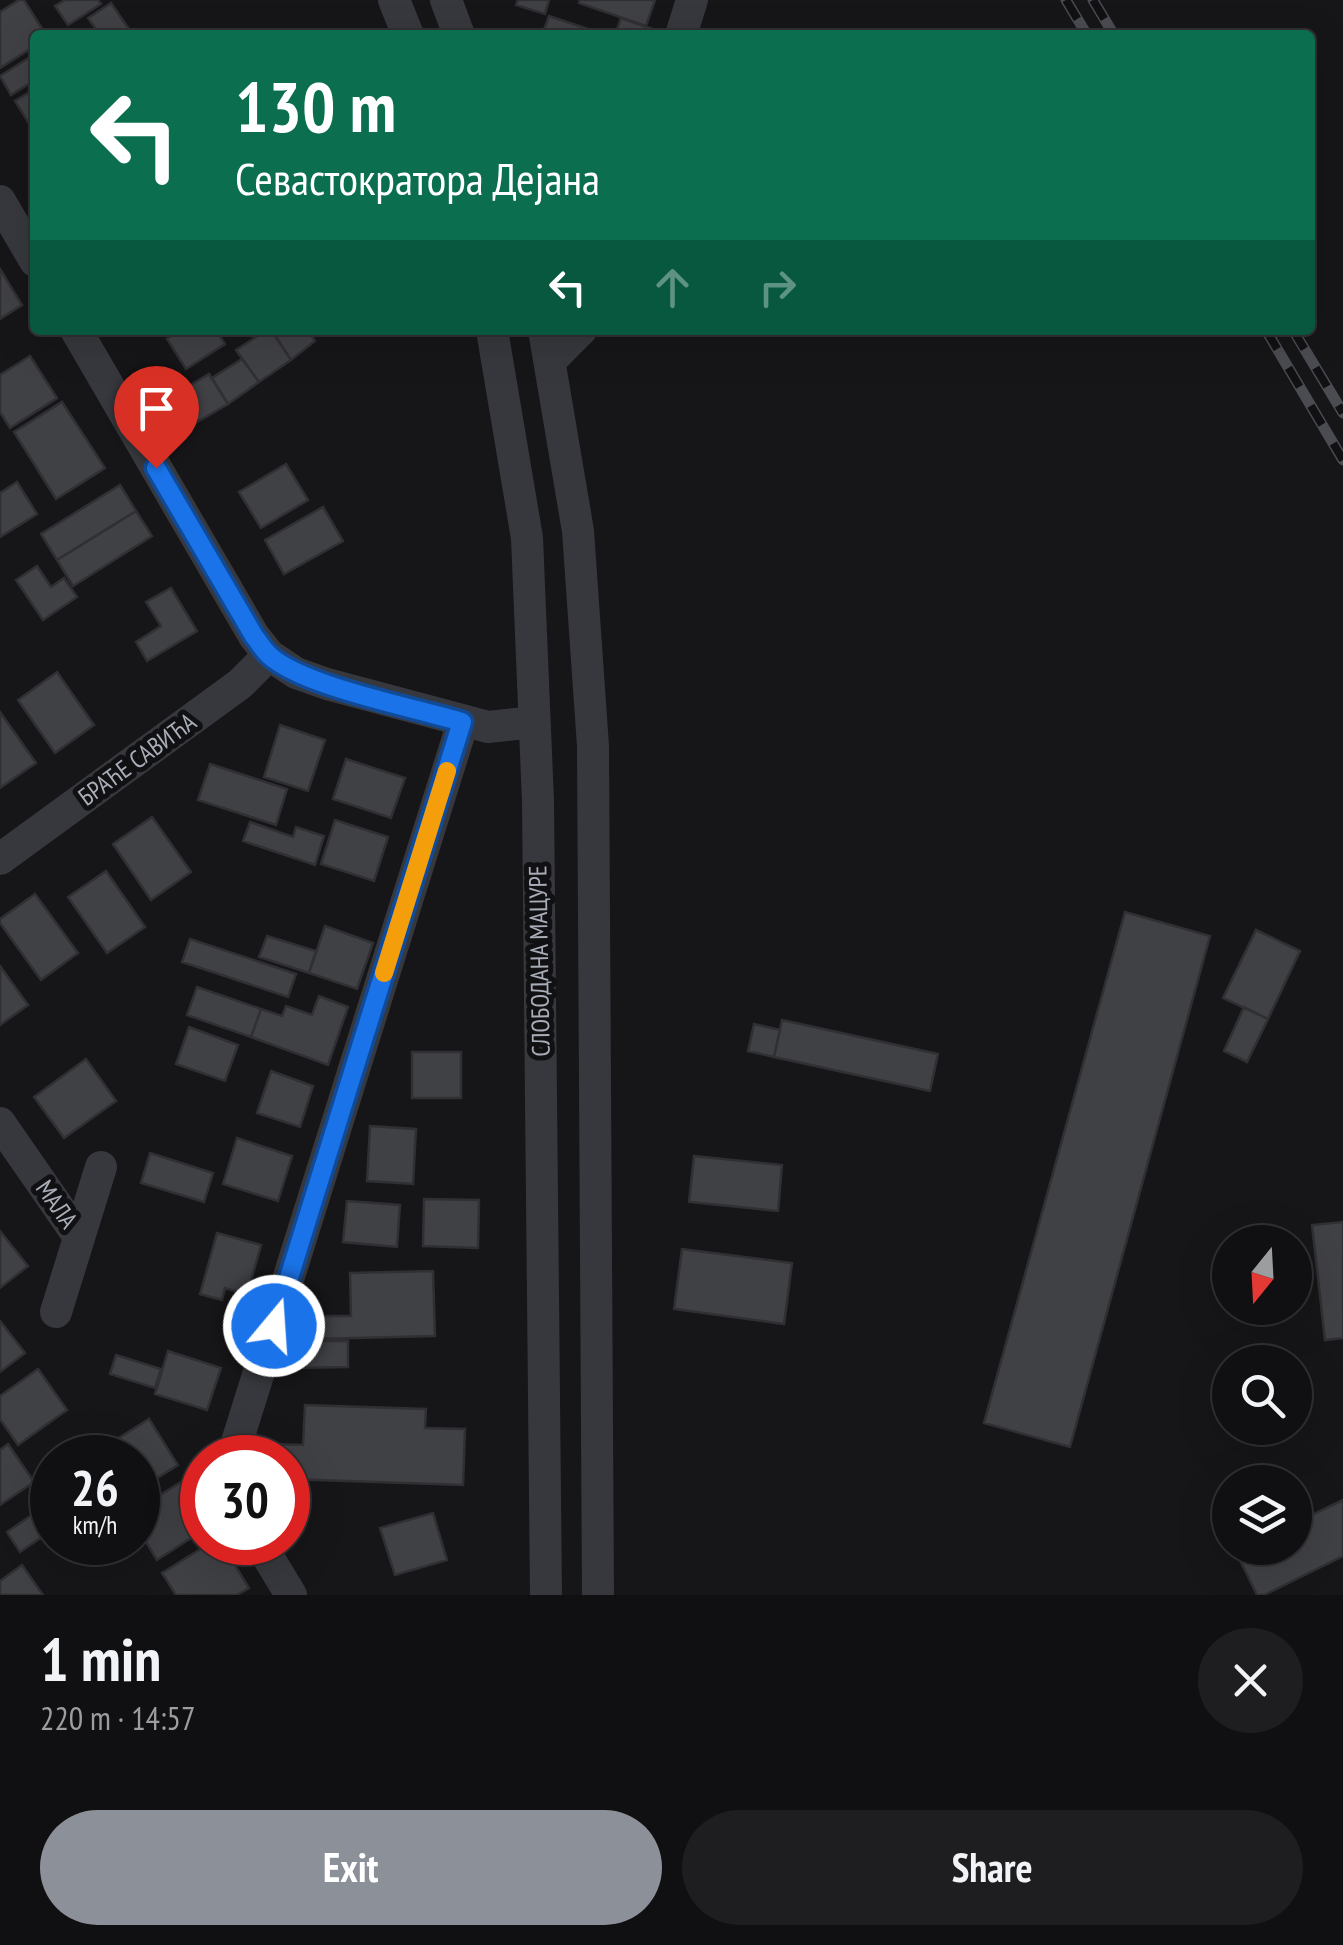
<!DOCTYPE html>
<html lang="en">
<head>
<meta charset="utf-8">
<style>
	body { margin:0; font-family:"PT Sans Narrow",sans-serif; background:#1e1e20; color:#f1f3f6; height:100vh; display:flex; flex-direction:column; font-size:38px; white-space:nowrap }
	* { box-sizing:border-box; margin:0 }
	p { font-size:32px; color:#9c9d9f }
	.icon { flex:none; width:55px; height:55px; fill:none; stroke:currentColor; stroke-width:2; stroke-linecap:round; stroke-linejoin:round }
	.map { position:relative; height:1595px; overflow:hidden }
	.panel { display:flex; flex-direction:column; background:#101012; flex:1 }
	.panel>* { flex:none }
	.guide { position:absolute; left:30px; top:30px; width:1285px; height:305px; border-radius:10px; box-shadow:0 10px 40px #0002,0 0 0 2px #303032; background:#0b6e4f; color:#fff; overflow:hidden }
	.needle { width:65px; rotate:198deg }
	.buttons { position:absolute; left:1212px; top:1225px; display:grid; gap:20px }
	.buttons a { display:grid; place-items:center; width:100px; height:100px; border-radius:50%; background:#101012; box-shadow:0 10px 40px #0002,0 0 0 2px #303032; font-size:50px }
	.speed { position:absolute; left:30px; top:1435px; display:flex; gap:20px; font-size:50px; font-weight:700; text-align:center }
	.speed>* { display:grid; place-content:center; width:130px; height:130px; border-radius:50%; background:#101012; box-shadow:0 10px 40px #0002,0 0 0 2px #303032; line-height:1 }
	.speed small { font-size:25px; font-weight:400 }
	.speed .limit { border:15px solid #d22; background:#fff; color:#111 }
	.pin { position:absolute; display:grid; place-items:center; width:85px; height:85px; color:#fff; margin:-102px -42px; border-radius:50% 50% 50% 0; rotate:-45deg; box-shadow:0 0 10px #0007 }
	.pin .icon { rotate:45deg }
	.me { position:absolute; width:110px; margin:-55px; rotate:18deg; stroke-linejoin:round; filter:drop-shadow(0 0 8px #0008) }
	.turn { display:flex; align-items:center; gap:35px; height:210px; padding:0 40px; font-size:45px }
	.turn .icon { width:130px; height:130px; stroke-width:2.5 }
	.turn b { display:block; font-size:70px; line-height:85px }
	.lanes { display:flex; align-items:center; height:95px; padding:0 40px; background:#0003; justify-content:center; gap:50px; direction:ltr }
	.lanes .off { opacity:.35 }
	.round { display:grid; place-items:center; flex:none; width:105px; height:105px; border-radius:52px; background:#1e1e20 }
	.overview { display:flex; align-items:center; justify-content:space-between; height:170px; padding:0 40px }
	h1 { font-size:60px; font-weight:800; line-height:75px }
	.button { display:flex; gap:20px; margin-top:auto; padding:20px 40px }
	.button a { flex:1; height:115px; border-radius:60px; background:#8c9099; color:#fff; font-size:40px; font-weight:800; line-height:115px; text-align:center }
	.button a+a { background:#1e1e20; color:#f1f3f6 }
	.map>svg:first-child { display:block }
</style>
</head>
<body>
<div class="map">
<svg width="1343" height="1595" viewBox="0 0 1343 1595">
	<rect width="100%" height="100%" fill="#161618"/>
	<!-- building -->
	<path fill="#404145" stroke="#303034" stroke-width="2.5" d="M19 0H24L46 35H35V46L0 68V12Z
		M65 0H98L101 4 68 25 55 6Z
		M518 0H549L545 14 516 5Z
		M580 0H655L646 26 579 3Z
		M111 3 131 32 125 35H100L88 18Z
		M549 16 600 33 599 35H542Z
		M621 18 664 33 663 35H615Z
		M35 54V80L11 95 0 76Z
		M35 89V133L15 101Z
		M0 269 22 305 0 319Z
		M181 330H216L225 344 186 369 167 339Z
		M267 330H271L291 360 259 382 236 350Z
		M276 330H308L315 341 291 360 273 332Z
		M30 356 57 398 10 428 0 412V375Z
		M242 359 259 382 228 404 212 378Z
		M209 374 228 404 197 422 179 392Z
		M62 402 105 468 56 499 14 432Z
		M286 464 308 500 261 528 239 492Z
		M17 482 37 514 0 537V493Z
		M120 485 136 511 57 560 41 534Z
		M323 507 343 541 284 574 265 540Z
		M136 511 152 536 73 586 57 560Z
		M37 566 51 587 64 578 77 597 43 620 16 580Z
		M171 588 197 631 147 661 136 642 161 626 146 602Z
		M57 672 94 725 55 753 18 700Z
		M0 712 36 763 0 788Z
		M280 725 325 740 308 791 264 777Z
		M346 759 405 778 391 818 333 799Z
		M210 764 287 789 276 825 198 800Z
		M152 817 191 872 151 900 113 844Z
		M335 820 388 837 374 881 321 864Z
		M250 822 293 837 296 827 324 836 315 865 243 841Z
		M106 871 145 927 107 953 68 897Z
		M35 894 78 953 41 980 0 923V919Z
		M1125 912 1210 936 1070 1447 984 1423Z
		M325 926 373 943 357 989 309 973Z
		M1256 930 1300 951 1268 1019 1223 998Z
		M267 936 316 951 309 973 259 957Z
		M190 939 296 974 288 997 182 962Z
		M0 966 28 1005 0 1025Z
		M197 987 261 1009 251 1037 187 1015Z
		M319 996 348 1007 328 1065 251 1037 261 1009 282 1016 286 1006 312 1015Z
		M1244 1007 1268 1019 1247 1062 1224 1051Z
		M782 1020 938 1054 930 1091 774 1057Z
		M754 1024 780 1030 774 1057 748 1051Z
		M189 1027 238 1045 225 1081 176 1064Z
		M412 1052H461V1098H412Z
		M86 1059 116 1101 64 1138 34 1097Z
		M271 1071 313 1086 300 1127 257 1113Z
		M370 1126 416 1129 413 1184 367 1181Z
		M237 1138 292 1156 278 1201 223 1184Z
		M150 1153 213 1173 204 1202 141 1183Z
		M694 1156 782 1165 778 1211 689 1202Z
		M424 1199 479 1200 478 1248 423 1246Z
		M347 1201 400 1205 397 1247 343 1242Z
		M1343 1222V1338L1325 1340 1312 1225Z
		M0 1231 28 1266 0 1288Z
		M217 1233 261 1245 247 1295 225 1288 222 1300 200 1294Z
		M682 1249 792 1263 784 1324 674 1309Z
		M433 1271 435 1336 315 1339 314 1316H351L350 1273Z
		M0 1321 25 1353 0 1372Z
		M291 1341H348V1367L292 1368Z
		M168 1351 221 1368 207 1410 155 1394Z
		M116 1355 161 1369 155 1388 110 1374Z
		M38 1369 67 1410 18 1445 0 1419V1396Z
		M305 1405 426 1409 425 1428 465 1429 463 1485 288 1479V1458H268V1444L303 1445Z
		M149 1419 178 1465 138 1490V1458L90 1456Z
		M8 1444 34 1482 0 1505V1450Z
		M184 1480 202 1510V1531L157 1560 138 1529V1509Z
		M1343 1500V1556L1264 1595H1257L1236 1552 1245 1548H1295V1523Z
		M42 1508 52 1524V1530L20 1552 7 1532Z
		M433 1513 447 1560 395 1575 380 1528Z
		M212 1542H221L249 1588 237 1595H176L162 1573Z
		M22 1565 43 1595H0V1581Z"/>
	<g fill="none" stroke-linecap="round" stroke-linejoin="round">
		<!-- minor -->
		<path stroke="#37383d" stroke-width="32" d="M394 0 408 35
			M446 0 459 35
			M681 35 692 0
			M0 201 35 261
			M76 330 254 636 269 655 296 673 327 684 488 727 534 722
			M492 330 527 538 538 801 546 1595
			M544 330 578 531 593 746 598 1595
			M550 361 581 330
			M0 859 240 684 269 655
			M0 1123 79 1237
			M56 1312 101 1167
			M232 1458 463 722
			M259 1542 291 1595"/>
		<defs>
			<path id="rail" d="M1066 0 1087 35
				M1093 0 1114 35
				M1266 330 1343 460
				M1293 330 1343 413"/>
		</defs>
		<!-- rail casing -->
		<use href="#rail" stroke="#4a4c52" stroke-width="11"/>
		<!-- rail -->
		<use href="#rail" stroke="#111113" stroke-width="8" stroke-dasharray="22" stroke-linecap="butt"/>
	</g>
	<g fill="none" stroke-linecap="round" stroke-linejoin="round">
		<defs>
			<path id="route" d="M156 468 254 636C259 642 263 650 269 655 301 686 416 708 462 722L274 1326"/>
		</defs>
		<!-- route casing -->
		<use href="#route" stroke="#114b97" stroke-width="25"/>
		<!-- route -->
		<use href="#route" stroke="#1a73e8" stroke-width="18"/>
		<!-- slow -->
		<path stroke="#f59e0b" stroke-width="18" d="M384 973 447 771"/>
	</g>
	<g text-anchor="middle" stroke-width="10" stroke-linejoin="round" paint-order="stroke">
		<!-- street labels -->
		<g font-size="25" fill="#a8adb8" stroke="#111113">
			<text transform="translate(137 759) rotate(-36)" y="9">БРАЋЕ САВИЋА</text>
			<text transform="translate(539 961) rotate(-91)" y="9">СЛОБОДАНА МАЦУРЕ</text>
			<text transform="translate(57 1204) rotate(55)" y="9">МАЛА</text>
		</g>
	</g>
</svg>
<div class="buttons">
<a><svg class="needle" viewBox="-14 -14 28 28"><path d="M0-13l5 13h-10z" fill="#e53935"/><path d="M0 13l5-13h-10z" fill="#9c9d9f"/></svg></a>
<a><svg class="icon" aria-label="search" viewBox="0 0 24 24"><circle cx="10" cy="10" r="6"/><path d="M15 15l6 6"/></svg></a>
<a><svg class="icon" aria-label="layers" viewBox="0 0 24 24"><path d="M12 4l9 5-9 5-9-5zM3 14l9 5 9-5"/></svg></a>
</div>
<div class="speed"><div>26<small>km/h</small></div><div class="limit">30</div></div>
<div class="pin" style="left:156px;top:468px;background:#d93025"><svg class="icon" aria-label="arrive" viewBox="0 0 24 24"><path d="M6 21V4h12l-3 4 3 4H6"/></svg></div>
<svg class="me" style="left:274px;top:1326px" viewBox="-20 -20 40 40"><circle r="17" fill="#1a73e8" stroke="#fff" stroke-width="3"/><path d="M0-11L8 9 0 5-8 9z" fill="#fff"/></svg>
<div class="guide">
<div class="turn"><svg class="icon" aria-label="left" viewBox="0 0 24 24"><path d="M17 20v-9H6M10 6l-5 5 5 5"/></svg><div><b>130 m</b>Севастократора Дејана</div></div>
<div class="lanes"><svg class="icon" aria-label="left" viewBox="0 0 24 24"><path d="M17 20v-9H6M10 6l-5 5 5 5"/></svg><svg class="icon off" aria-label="ahead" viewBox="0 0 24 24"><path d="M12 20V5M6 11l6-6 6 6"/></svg><svg class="icon off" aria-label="right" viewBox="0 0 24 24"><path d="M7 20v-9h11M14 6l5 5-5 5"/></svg></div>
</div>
</div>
<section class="panel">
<div class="overview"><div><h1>1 min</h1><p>220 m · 14:57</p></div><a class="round"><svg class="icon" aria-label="close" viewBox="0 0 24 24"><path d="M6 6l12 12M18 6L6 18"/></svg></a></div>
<div class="button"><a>Exit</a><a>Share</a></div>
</section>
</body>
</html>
